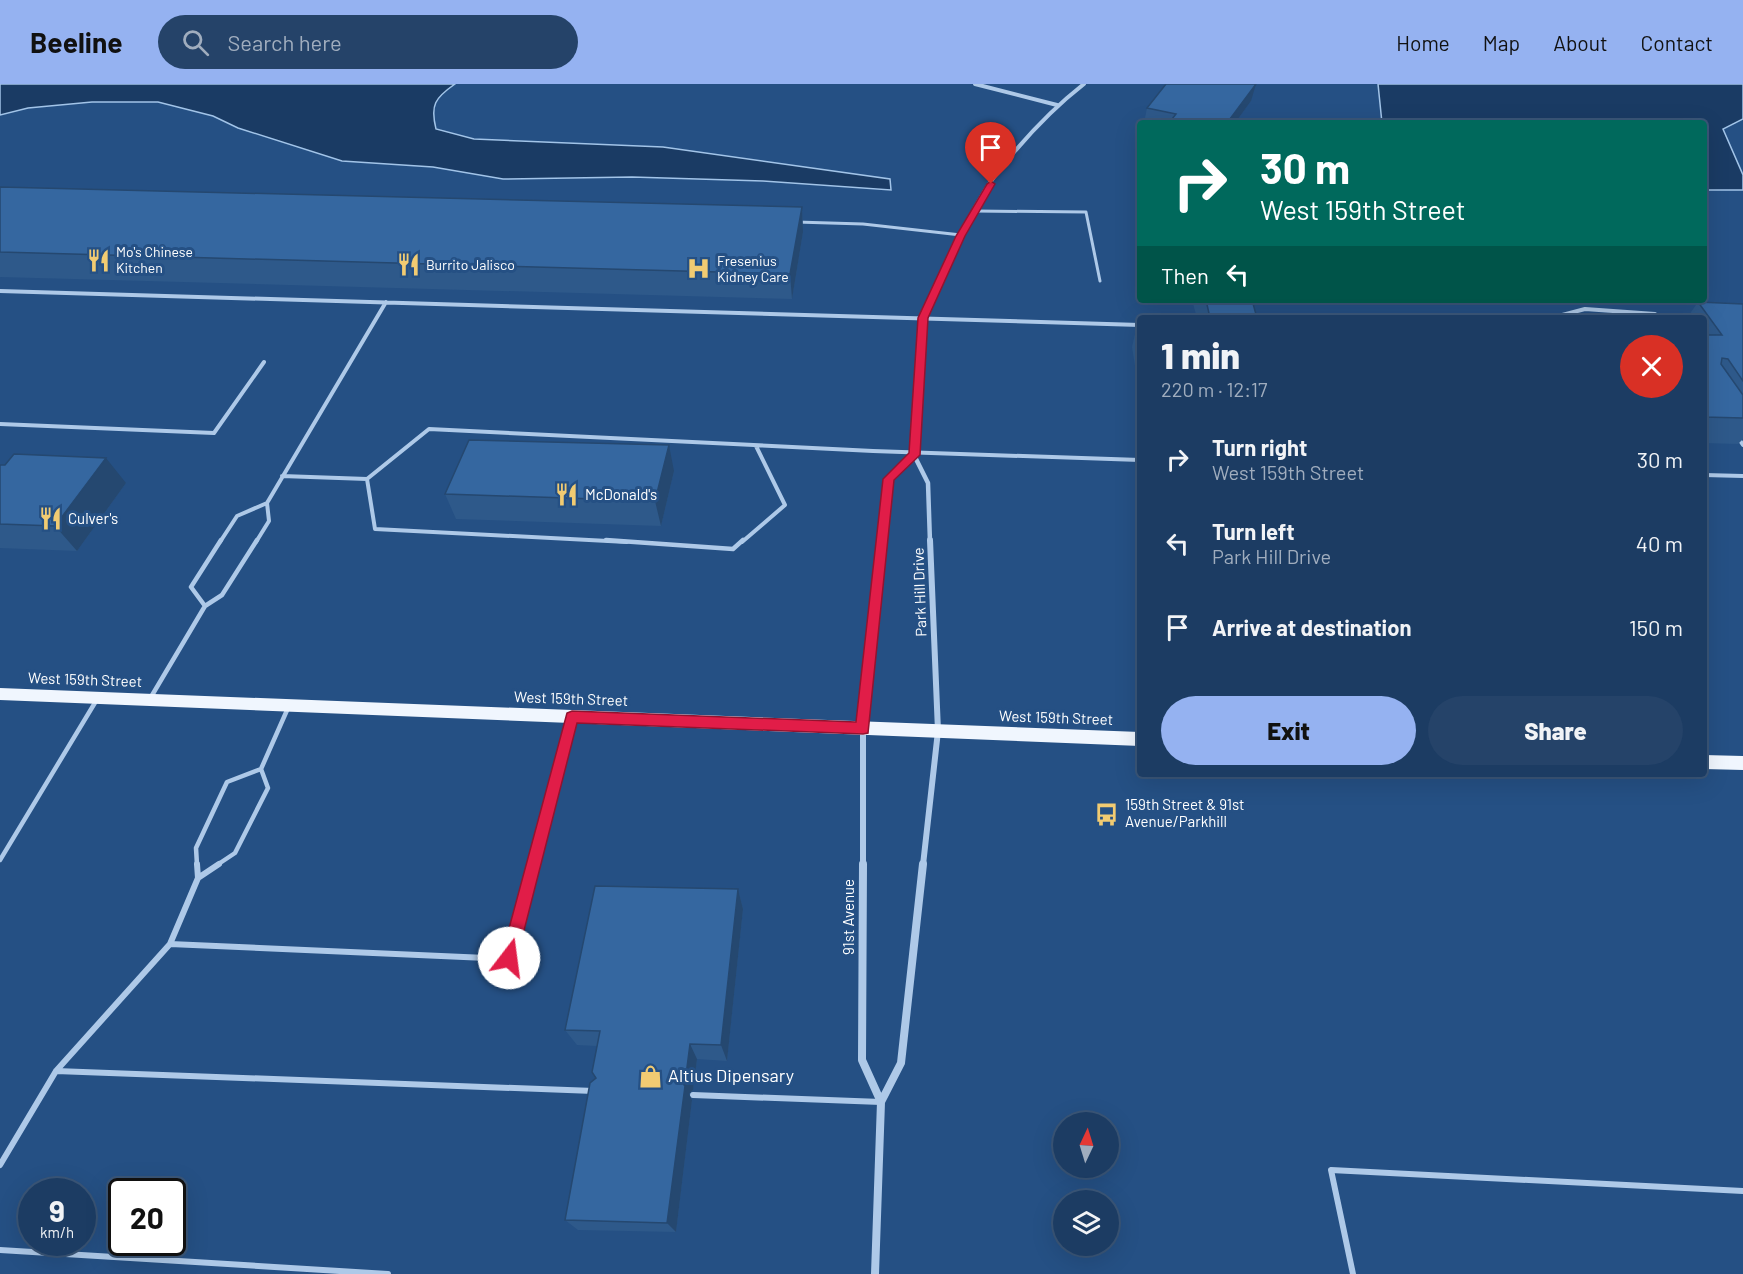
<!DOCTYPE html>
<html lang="en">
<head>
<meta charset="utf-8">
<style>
	body { margin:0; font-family:Barlow,sans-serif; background:#254369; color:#f1f3f6; height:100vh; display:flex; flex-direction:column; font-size:22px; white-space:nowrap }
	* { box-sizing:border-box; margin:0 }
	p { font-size:20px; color:#a0adbe }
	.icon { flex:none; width:33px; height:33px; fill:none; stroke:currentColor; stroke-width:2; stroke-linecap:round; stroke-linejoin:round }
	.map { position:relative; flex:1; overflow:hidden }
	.sheet { position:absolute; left:1137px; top:231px; width:570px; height:462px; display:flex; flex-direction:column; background:#1c3c63; border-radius:6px; box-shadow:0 6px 24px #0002,0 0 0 2px #3a5678 }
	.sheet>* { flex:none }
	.top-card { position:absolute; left:1137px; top:36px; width:570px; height:183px; border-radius:6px; box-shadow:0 6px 24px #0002,0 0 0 2px #3a5678; background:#00695c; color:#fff; overflow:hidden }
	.needle { width:39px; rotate:4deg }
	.buttons { position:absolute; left:1053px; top:1028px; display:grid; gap:12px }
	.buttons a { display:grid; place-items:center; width:66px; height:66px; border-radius:50%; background:#1c3c63; box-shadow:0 6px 24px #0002,0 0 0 2px #3a5678; font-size:30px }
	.speed { position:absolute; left:18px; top:1094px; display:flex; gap:12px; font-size:30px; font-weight:700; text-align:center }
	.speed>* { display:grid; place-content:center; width:78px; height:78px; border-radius:50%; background:#1c3c63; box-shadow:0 6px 24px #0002,0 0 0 2px #3a5678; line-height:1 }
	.speed small { font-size:15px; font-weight:400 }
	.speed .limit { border:3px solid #111; border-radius:9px; background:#fff; color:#111 }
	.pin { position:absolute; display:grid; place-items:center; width:51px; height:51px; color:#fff; margin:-62px -26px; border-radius:50% 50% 50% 0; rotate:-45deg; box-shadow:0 0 6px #0007 }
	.pin .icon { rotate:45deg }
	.me { position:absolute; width:66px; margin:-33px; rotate:15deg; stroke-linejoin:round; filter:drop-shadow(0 0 4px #0008) }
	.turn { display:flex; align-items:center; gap:21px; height:126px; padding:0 24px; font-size:27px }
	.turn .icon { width:78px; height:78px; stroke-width:2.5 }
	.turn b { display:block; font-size:42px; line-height:51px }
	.then { display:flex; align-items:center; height:57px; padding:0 24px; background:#0003; gap:12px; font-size:22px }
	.round { display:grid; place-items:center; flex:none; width:63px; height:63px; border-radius:32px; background:#254369 }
	.overview { display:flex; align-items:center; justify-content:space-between; height:102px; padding:0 24px }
	h1 { font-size:36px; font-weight:800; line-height:45px }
	.button { display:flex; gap:12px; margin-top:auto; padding:12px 24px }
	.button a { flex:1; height:69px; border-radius:36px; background:#95b2f1; color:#111; font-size:24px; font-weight:800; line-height:69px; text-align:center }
	.button a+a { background:#254369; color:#f1f3f6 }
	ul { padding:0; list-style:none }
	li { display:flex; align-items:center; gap:18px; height:84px; padding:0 24px }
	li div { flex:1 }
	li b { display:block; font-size:22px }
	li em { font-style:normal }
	header { display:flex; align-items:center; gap:36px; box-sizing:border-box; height:84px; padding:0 30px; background:#95b2f1; color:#111 }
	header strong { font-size:28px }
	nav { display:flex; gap:33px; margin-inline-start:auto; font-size:21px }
	.search { width:420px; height:54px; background:#254369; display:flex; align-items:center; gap:15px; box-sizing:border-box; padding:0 21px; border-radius:33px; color:#a0adbe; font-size:22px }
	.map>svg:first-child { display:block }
</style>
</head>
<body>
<header>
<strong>Beeline</strong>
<div class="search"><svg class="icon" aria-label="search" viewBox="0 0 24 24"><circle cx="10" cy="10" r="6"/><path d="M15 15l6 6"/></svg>Search here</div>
<nav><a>Home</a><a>Map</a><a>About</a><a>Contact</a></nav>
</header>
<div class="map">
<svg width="1743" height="1190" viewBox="0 0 1743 1190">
	<rect width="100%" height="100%" fill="#255084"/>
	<!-- water -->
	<path fill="#1a3b64" stroke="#a2c4e8" stroke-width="1.5" d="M0 0H455C435 14 430 21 436 45L474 55 663 63 890 95 891 106 763 97 632 93 503 95 433 83 342 77 238 44 213 32 158 18H92L28 24 0 31Z
		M1378 0H1743V35L1723 45 1743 91V106H1704V39H1382Z"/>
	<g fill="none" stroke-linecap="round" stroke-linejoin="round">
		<!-- service-far3 -->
		<path stroke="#aec9e8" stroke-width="3" d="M975 127 1086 128 1100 197
			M796 138 863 140 961 151"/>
		<!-- service-far2 -->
		<path stroke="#aec9e8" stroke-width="4" d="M0 207 1140 241
			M1551 234 1585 225 1655 230 1658 234
			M0 340 214 349 264 278
			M1737 352 1743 361
			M1704 391 1743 392
			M282 392 367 395
			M220 458 237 432 267 419
			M256 458 269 437 267 419 386 218
			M627 458 375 445 367 395 429 345 873 367 1140 376
			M742 458 785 421 756 362"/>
		<!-- service-far1 -->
		<path stroke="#aec9e8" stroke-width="4.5" d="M606 456 733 465 743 456
			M205 522 191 503 221 456
			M151 613 205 522 222 511 257 456
			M0 776 96 617
			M197 781 196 764 227 698 261 685
			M217 781 235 769 268 704 261 685 288 624
			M533 781 571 633"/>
		<!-- service -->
		<path stroke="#aec9e8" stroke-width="6" d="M198 794 219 780
			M170 860 509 875 533 780
			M56 987 594 1007
			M693 1011 881 1018
			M0 1081 56 987 170 860 198 794 197 780
			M0 1166 388 1190
			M1353 1190 1331 1086 1743 1107"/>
		<!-- minor-far3 -->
		<path stroke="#aec9e8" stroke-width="4" d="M975 0 1057 21
			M938 202C954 166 975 116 1000 85 1025 54 1053 24 1084 0"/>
		<!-- minor-far2 -->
		<path stroke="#aec9e8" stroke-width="4.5" d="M882 458 889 395 914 371
			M930 458 928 399 914 371 923 234 938 201"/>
		<!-- minor-far1 -->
		<path stroke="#aec9e8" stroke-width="6" d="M863 781V644L883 456
			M923 781 938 647 930 456"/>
		<!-- minor -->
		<path stroke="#aec9e8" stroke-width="8" d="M863 780 862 976 881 1018
			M875 1190 881 1018 901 979 923 780"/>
		<!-- primary -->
		<path fill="#f0f6fe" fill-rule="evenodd" d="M0 604 1140 648V662L0 616Z
			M1704 671 1743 672V686L1704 685Z"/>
	</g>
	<!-- wall -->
	<path fill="#2e598a" d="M1251 17 1235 39H1144L1147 24Z
		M0 103 802 123 803 148 792 215 0 193Z
		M1192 216H1252L1257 234H1197Z
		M1698 218 1743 220V355L1738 360 1704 359V234H1687Z
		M1138 237H1140V313L1132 263Z
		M0 381 126 399 77 467 0 464Z
		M674 387 661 442 456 435 445 410Z
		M738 805 743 825 727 977 697 975 693 1006 689 1010 692 1016 676 1148 578 1146 565 1136 596 994 597 962 577 961 565 946Z"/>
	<!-- shaded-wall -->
	<path fill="#254870" d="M1256 0 1251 17 1235 39H1227Z
		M802 123 803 148 792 215 790 190Z
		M669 361 674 387 661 442 655 417Z
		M106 374 126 399 77 467 55 442Z
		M738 805 743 825 727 977 721 961Z
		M690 960 697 975 693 1006 689 1010 692 1016 676 1148 667 1139 680 996Z"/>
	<!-- building -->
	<path fill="#3567a0" stroke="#254870" stroke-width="1.5" d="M1166 0H1256L1227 39H1169L1176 30 1147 24Z
		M0 103 802 123 790 190 0 168Z
		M1206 216H1252L1257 234H1210Z
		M1698 218 1743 220V297L1728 275 1722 274 1721 280 1743 311V334L1704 333V251H1722Z
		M1138 237H1140V251Z
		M469 356 669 361 655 417 445 410Z
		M14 370 106 374 55 442 0 440V381H5Z
		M595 802 738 805 721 961 690 960 686 991 680 996 685 1002 667 1139 565 1136 590 999 596 994 592 988 600 947 565 946Z"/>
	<!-- route -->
	<path fill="#e11d48" stroke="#92132f" stroke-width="1.5" d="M991 97 995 100 965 152 928 234 920 371 894 396 868 649 863 650 577 639 517 874 515 880 509 882 503 880 501 874 567 629 572 627 856 638 883 395 909 369 918 234 956 152 987 100Z"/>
	<!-- icons -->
	<defs>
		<symbol id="restaurant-bare" viewBox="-9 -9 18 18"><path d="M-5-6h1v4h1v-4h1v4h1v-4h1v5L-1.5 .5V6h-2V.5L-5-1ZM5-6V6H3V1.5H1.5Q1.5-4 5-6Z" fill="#f1cb72" stroke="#255084" stroke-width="2.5" paint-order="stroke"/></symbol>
		<symbol id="hospital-bare" viewBox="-9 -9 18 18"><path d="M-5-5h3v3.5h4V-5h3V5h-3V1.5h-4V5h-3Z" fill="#f1cb72" stroke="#255084" stroke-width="2.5" paint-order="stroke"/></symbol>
		<symbol id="bus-bare" viewBox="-9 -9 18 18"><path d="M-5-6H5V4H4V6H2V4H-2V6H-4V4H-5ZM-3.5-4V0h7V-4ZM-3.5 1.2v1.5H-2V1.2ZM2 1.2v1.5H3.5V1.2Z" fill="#f1cb72" stroke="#255084" stroke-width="2.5" paint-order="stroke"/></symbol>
		<symbol id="shop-bare" viewBox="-9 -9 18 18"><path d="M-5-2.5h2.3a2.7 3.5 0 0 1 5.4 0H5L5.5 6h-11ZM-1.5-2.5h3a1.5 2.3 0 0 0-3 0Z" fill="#f1cb72" stroke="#255084" stroke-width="2.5" paint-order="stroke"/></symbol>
	</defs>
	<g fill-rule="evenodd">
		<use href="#restaurant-bare" x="82" y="160" width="33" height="33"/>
		<use href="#restaurant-bare" x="392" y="164" width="33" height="33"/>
		<use href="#hospital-bare" x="682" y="168" width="33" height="33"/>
		<use href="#restaurant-bare" x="550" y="394" width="33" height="33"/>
		<use href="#restaurant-bare" x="34" y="418" width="33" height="33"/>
		<use href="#bus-bare" x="1090" y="714" width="33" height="33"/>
		<use href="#shop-bare" x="634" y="976" width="33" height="33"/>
	</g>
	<g text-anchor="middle" stroke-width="6" stroke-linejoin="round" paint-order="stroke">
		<!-- far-poi labels -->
		<g font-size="14" fill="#fff" stroke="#255084" text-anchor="start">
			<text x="116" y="173">Mo's Chinese<tspan x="116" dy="16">Kitchen</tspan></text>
			<text x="717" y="182">Fresenius<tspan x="717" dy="16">Kidney Care</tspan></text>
			<text x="426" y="186">Burrito Jalisco</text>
		</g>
		<!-- poi labels -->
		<g font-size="15" fill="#fff" stroke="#255084" text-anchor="start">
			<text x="585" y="416">McDonald's</text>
			<text x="68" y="440">Culver's</text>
			<text x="1125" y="726">159th Street &amp; 91st<tspan x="1125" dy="17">Avenue/Parkhill</tspan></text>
		</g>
		<!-- street labels -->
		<g font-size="15" fill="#fff" stroke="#255084">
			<text transform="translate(920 508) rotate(-92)" y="5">Park Hill Drive</text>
			<text transform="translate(85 596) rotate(2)" y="5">West 159th Street</text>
			<text transform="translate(571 615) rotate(2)" y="5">West 159th Street</text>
			<text transform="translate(1056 634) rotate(2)" y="5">West 159th Street</text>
			<text transform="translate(849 833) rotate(-90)" y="5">91st Avenue</text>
		</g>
		<!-- near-poi labels -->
		<g font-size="18" fill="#fff" stroke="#255084" text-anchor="start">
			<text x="668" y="998">Altius Dipensary</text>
		</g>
	</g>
</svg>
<div class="buttons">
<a><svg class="needle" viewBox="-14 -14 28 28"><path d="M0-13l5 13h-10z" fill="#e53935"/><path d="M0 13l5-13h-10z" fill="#a0adbe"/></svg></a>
<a><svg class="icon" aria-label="layers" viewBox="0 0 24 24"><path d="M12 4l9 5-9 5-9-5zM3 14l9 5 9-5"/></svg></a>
</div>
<div class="speed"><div>9<small>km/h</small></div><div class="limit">20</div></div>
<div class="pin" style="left:991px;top:100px;background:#d93025"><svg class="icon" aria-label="arrive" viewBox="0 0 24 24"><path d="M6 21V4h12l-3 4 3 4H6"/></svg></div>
<svg class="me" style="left:509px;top:874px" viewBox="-20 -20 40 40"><circle r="19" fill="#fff"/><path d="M0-13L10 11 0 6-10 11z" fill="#e11d48"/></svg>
<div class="top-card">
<div class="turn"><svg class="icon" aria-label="right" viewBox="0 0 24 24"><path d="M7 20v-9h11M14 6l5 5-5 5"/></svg><div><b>30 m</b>West 159th Street</div></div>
<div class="then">Then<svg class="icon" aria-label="left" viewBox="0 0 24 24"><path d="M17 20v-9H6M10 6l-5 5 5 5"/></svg></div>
</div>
<section class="sheet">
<div class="overview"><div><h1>1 min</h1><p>220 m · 12:17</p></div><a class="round" style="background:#d93025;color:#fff"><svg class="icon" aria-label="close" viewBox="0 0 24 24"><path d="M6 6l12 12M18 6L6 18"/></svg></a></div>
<ul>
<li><svg class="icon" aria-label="right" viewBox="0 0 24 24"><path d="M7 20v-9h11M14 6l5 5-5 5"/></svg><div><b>Turn right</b><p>West 159th Street</p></div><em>30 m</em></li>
<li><svg class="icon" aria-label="left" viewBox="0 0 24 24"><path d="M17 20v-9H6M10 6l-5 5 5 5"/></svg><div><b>Turn left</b><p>Park Hill Drive</p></div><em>40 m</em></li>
<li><svg class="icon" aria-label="arrive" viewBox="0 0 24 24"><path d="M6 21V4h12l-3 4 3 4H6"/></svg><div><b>Arrive at destination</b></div><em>150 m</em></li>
</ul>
<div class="button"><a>Exit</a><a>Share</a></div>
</section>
</div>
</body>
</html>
